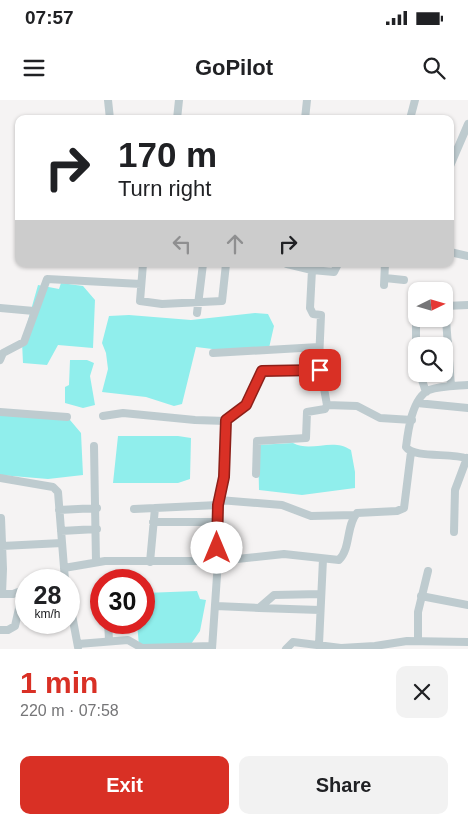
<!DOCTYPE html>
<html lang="en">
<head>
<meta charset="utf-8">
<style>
	body { margin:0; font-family:Helvetica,sans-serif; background:#f2f2f2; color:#202124; height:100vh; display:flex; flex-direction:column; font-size:19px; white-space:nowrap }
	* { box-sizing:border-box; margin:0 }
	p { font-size:16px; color:#757577 }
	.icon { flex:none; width:28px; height:28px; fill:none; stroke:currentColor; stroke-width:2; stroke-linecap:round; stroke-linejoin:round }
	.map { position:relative; height:549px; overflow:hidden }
	.drawer { display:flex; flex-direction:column; background:#fff; flex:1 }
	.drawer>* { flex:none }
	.top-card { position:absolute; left:15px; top:15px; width:439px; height:152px; border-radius:10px; box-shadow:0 1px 4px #0004; background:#fff; color:#202124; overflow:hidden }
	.needle { width:32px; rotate:85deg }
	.fabs { position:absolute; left:408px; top:182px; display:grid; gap:10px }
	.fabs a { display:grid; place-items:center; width:45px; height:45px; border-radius:10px; background:#fff; box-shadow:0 1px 4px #0004; font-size:25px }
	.speed { position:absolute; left:15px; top:469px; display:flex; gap:10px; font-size:25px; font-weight:700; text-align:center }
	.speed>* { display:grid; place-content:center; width:65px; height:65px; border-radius:50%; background:#fff; box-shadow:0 1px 4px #0004; line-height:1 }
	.speed small { font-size:12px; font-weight:400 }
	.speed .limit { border:8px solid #d22; background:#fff; color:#111 }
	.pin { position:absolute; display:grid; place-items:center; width:42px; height:42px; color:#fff; margin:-21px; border-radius:10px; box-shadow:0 2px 8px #0006 }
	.me { position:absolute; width:55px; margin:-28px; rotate:0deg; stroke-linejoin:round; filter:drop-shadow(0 0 4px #0008) }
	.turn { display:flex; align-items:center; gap:18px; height:105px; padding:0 20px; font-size:22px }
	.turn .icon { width:65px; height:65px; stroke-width:2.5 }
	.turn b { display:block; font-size:35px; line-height:42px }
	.lanes { display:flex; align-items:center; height:48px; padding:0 20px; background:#0003; justify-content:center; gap:25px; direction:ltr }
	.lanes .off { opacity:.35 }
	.round { display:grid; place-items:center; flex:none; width:52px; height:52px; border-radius:10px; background:#f2f2f2 }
	.headline { display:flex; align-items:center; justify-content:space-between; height:85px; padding:0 20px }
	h1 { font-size:30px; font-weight:700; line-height:38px; color:#d93025 }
	.primary-button { display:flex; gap:10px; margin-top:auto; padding:10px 20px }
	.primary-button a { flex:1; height:58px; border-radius:10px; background:#d93025; color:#fff; font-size:20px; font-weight:700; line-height:58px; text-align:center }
	.primary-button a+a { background:#f2f2f2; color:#202124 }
	.status { display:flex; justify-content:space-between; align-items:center; height:35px; padding:0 25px; background:#fff; direction:ltr }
	.status svg { height:14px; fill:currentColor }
	header { display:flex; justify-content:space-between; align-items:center; height:65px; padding:0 20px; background:#fff; font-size:22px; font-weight:700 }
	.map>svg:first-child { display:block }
</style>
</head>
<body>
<div class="status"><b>07:57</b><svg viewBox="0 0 49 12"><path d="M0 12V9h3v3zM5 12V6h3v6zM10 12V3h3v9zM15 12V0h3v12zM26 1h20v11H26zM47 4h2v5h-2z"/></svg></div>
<header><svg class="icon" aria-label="menu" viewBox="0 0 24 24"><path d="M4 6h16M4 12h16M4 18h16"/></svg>GoPilot<svg class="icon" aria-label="search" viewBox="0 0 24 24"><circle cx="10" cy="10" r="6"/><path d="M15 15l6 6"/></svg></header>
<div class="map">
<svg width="468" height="549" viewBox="0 0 468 549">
	<rect width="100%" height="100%" fill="#f5f3f3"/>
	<!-- water -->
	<path fill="#90eeec" d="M61 183 83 186 95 200 93 248 58 245 47 265 23 263 22 242 38 185 59 189Z
		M255 213 268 214 274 226 269 248 237 252 196 247 182 304 174 306 146 297 102 292 108 269 106 253 102 243 109 216 129 215 191 220Z
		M70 260H87L94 263 90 276 95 305 83 308 65 303V287L69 285Z
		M0 314 70 320 81 333 83 375 48 379 0 375Z
		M118 336H178L191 338 190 379 178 383H113Z
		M293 343C312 353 332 337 351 350L355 372V388L302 395 259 390 258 345Z
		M197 491 200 499 206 500 200 531 191 544 139 546 137 523 144 522V493Z"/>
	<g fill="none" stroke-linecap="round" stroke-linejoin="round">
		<!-- street -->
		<path stroke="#becbcf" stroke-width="8" d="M108 0 110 19
			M177 19 179 0
			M305 19 307 0
			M410 19 415 0
			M450 66 468 24
			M450 152 468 156
			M143 164 140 201 162 204 222 201 226 164
			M287 164 312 170 310 208 313 214 321 215 319 261 327 305
			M312 170 334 172 338 164
			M385 178 404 180
			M384 185 385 164
			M0 208 34 211
			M416 211V246
			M197 213 203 164
			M416 241 448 242
			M213 253 319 247
			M0 260 3 253 24 242 47 179 141 184
			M420 274 426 292
			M468 285C456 286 440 286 429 290 412 298 408 331 406 347 414 359 453 352 468 359
			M451 286 445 206 468 205
			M417 303 468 308
			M0 312 67 317
			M226 321 246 305 262 271 320 270
			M94 346 96 462
			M256 374 257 341 306 338 307 312 325 309 327 305 357 306 380 318 412 320
			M0 378 53 387 58 392 65 480
			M219 400 282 405 311 416 355 415
			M134 409 218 405
			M59 410 97 408
			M1 418 3 469 2 494
			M153 422H217
			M61 431 97 429
			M454 432 455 390 467 358
			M2 446 62 443
			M150 462 155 408
			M64 468 105 461H218L217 413 224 377 226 321 195 320 123 313 103 316
			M0 494H13L26 489
			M421 496 468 505
			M69 499 78 547
			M216 506 259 508 274 495 321 494
			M259 508 320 510
			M108 522 109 540
			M0 530H8L15 526 23 491
			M418 541V512L428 471
			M78 544 128 540 142 548 212 546
			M319 544 323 459
			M212 549 218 461 284 454 339 460C351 448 346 425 357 413L397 411 404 408 411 352
			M286 549 293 542 341 548 375 546 407 541 468 542"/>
	</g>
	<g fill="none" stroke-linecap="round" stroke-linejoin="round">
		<defs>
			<path id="route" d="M217 448 218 405 224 377 226 320 246 305 262 271 320 270"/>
		</defs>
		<!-- route casing -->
		<use href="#route" stroke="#8d1f18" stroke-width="12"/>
		<!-- route -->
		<use href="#route" stroke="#d93025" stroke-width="9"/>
	</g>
</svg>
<div class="fabs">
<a><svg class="needle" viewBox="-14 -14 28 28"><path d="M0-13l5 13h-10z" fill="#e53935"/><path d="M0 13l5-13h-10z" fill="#757577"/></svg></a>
<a><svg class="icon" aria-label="search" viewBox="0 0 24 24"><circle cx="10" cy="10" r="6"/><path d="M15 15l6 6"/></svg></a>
</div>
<div class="speed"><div>28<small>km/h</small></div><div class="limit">30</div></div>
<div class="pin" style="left:320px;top:270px;background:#d93025"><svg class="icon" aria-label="arrive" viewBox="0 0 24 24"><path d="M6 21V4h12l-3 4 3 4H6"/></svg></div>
<svg class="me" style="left:217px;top:448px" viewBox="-20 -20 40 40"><circle r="19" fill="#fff"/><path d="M0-13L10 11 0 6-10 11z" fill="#d93025"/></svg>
<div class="top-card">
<div class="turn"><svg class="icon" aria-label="right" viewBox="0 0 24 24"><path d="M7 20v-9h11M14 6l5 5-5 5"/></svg><div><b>170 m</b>Turn right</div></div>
<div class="lanes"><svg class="icon off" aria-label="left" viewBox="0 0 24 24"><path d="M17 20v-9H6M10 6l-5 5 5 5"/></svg><svg class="icon off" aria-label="ahead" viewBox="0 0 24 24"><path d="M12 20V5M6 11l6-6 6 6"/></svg><svg class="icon" aria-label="right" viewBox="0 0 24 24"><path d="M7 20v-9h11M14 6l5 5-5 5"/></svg></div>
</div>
</div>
<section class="drawer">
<div class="headline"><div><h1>1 min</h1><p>220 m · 07:58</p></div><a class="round"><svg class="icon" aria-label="close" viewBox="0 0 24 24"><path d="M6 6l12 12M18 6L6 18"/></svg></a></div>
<div class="primary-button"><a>Exit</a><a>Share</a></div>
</section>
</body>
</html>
